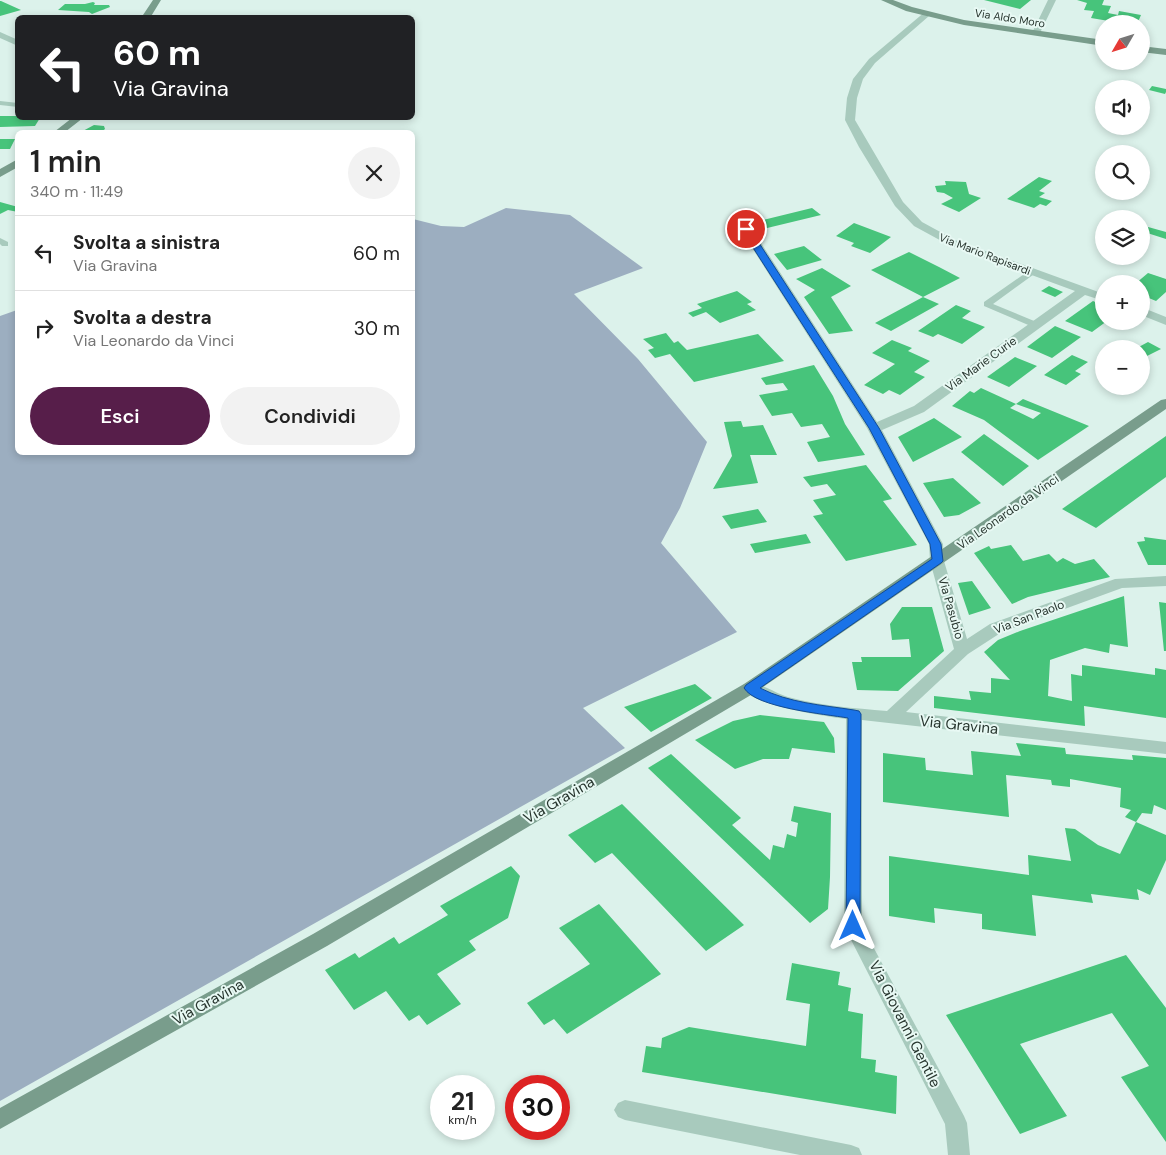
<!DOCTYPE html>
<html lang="it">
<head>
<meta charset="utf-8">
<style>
	body { margin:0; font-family:"DM Sans",sans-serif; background:#f2f2f2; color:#222; height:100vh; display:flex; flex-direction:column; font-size:19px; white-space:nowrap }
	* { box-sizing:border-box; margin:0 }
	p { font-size:16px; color:#767676 }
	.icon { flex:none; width:28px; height:28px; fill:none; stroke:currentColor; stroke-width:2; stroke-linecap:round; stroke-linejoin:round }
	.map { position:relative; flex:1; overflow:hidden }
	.panel { position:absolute; left:15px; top:130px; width:400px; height:325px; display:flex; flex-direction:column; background:#fff; border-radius:8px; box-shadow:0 2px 8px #0003 }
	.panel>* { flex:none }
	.guide { position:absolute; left:15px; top:15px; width:400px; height:105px; border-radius:8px; box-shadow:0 2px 8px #0003; background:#202124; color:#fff; overflow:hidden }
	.needle { width:32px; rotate:231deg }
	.tools { position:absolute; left:1095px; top:15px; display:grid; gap:10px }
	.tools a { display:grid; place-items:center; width:55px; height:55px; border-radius:50%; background:#fff; box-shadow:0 2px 8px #0003; font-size:25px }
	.speed { position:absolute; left:430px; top:1075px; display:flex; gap:10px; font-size:25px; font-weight:700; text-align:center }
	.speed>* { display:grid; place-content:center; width:65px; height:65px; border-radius:50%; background:#fff; box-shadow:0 2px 8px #0003; line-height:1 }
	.speed small { font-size:12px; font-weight:400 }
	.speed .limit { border:8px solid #d22; background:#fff; color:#111 }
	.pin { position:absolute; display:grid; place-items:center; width:42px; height:42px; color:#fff; margin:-21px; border:2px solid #fff; border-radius:50%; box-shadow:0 1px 5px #0007 }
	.me { position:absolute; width:55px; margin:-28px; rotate:0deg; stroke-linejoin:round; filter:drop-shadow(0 0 4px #0008) }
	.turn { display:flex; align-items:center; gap:18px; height:105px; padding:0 15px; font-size:22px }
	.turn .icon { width:65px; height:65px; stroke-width:2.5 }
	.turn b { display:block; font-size:35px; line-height:42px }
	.round { display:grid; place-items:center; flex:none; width:52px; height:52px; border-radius:26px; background:#f2f2f2 }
	.summary { display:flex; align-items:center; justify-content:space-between; height:85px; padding:0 15px }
	h1 { font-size:30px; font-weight:600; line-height:38px }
	.action { display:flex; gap:10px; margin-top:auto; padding:10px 15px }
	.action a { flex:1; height:58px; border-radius:30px; background:#571e4a; color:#fff; font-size:20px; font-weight:600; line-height:58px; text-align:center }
	.action a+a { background:#f2f2f2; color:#222 }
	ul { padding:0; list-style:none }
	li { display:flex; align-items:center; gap:15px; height:75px; padding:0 15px; border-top:1px solid #e0e0e0 }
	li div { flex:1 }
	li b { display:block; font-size:19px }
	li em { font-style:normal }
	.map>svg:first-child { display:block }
</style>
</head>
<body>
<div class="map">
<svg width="1166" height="1155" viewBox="0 0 1166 1155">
	<rect width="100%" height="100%" fill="#dcf2eb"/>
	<!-- green -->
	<path fill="#9caec0" d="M506 208 570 215 643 268 574 294 638 359 707 442 680 508 661 543 737 632 583 708 625 748 0 1101V316L17 310 18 452H412L413 219 441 226 464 227Z"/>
	<!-- building -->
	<path fill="#47c47b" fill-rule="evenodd" d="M984 0H1031L1020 9Z
		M1077 0H1104L1102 5 1111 6 1108 13 1118 15 1119 11 1141 15 1138 22 1116 19 1115 22 1091 18 1094 11 1084 10 1087 3Z
		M0 1H1L21 10 0 16Z
		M93 2 95 3 94 5H109L110 7 92 14 89 12 58 10 65 4H85Z
		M1152 86 1166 89V92L1165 94 1149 90Z
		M0 116H18V118H40L35 126 0 127Z
		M94 125 104 126 105 129 101 132H81Z
		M0 139H15L10 149H0Z
		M1039 177 1052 181 1039 191 1045 193 1039 197 1052 201 1046 206 1040 204 1034 208 1007 199Z
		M945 181 966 182 969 194 981 198 959 212 941 204 953 198 944 193 937 192 935 186 946 185Z
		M0 202 18 207V212L8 210 0 214Z
		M812 208 821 215 763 229 755 222Z
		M854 223 891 237 870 253 851 246 854 243 836 236Z
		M1141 225 1166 232V239L1141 231Z
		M804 246 822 260 787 270 774 254Z
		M909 252 939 267 960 278 923 297 871 270Z
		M822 268 851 286 831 297 853 331 829 334 804 297 815 290 796 279Z
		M1148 273 1166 279V292L1156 301 1144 296 1141 299V284H1135Z
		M1049 286 1063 292 1055 297 1041 291Z
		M737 291 752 302 747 304 756 310 720 323 706 312 693 317 688 313 702 308 697 304Z
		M923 297 939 304 891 331 875 323Z
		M1093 301 1104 306V321H1107L1092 332 1065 321Z
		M956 305 971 311 962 318 985 327 962 344 938 334 933 337 918 331Z
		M1055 326 1081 337 1052 358 1027 347Z
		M666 333 674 343 678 341 687 350 758 334 784 361 694 382 670 354 655 358 648 350 654 348 643 339Z
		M892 340 912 348 908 351 930 361 914 372 925 377 900 395 889 390 883 394 864 385 895 364 872 353Z
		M1148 342 1161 349 1141 359V349H1135Z
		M1072 355 1088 362 1075 371 1081 374 1066 385 1044 375Z
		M1015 357 1037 366 1009 387 987 377Z
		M814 365 833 396 845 424 865 455 818 462 807 442 830 437 822 424 801 427 792 413 772 416 767 408 759 395 788 390 783 383 766 385 761 378Z
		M981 388 1016 404 1023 399 1089 426 1038 460 984 420 952 406 970 391 974 393ZM1016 404 1041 413 1033 419 1010 408Z
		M934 418 962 437 913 462 898 437Z
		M741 421 743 427 763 425 777 455H750L758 483 713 489 732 456 724 422Z
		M984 434 1029 466 1003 486 961 452Z
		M1166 436V477L1096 528 1062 509Z
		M866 465 892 499 883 501 917 545 846 561 813 516 823 514 813 500 836 495 827 484 811 487 803 477Z
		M953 478 981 503 959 515 944 517 923 483Z
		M758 509 767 522 731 529 722 516Z
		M806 534 811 543 755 553 750 544Z
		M1144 537 1166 540V565H1148L1137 542 1145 541Z
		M1011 545 1023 561 1049 554 1057 562 1063 558 1075 564 1094 559 1110 577 1028 597 1012 604 974 553 989 546 991 549Z
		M972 581 991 608 969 615 958 583Z
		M1124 596 1128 647 1110 644 1109 653 1085 648 1050 660 1048 696 1072 701 1071 674 1082 676V665L1155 675V668L1166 670V718L1084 706 1085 726 934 708V696L971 700 969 691 991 693V678L1010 680 984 652 998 640 1020 631Z
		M1159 602 1166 603V651H1164Z
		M902 607H932L944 651 898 691 857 690 852 662H862L861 657H911L909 639 892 640 890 624Z
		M695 684 712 698 651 732 624 707Z
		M760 715 824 722 834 738 835 753 792 748 789 759H763L735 769 695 740 733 721Z
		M1016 743 1065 748 1066 754 1133 760 1132 755 1166 758V810L1154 805 1152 814 1142 813 1136 822 1125 817 1131 810 1120 807 1121 788 1070 779V787L1052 785 1051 780 1006 775 1009 817 883 802V753L925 758 926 770 973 775 971 751 1021 756Z
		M671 754 741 818 732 825 770 860 773 845 784 848 787 834 796 837 798 823 791 821 794 806 831 813 830 877 828 909 810 923 648 768Z
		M622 804 744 925 706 951 612 853 595 863 568 835Z
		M1136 822 1166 835V860L1150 895 1137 889 1139 900 1091 894 1093 903 1032 895 1036 936 982 929V914L934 908 935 923 889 916V856L1029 875 1028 855 1071 861 1065 828 1075 829 1098 845 1120 854Z
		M511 866 520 876 508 918 469 941 476 950 437 974 461 1004 427 1025 419 1015 409 1021 386 991 354 1010 325 970 355 953 359 958 394 937 399 944 448 915 440 906Z
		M599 904 661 974 567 1034 554 1019 544 1025 527 1003 590 964 559 928Z
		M1126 955 1166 1008V1142L1121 1077 1149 1066 1112 1013 1020 1044 1067 1116 1020 1134 946 1015Z
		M792 963 840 972 838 985 851 988 848 1011 863 1014 861 1058 876 1060 875 1072 897 1076 896 1114 642 1072 646 1046 661 1048 662 1038 689 1027 806 1046 810 1004 786 1000Z"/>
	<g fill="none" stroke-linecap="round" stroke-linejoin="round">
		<!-- lane -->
		<path fill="#a8cabd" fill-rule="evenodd" d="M0 101 18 103V107L0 105Z
			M0 238 8 242V246H2L0 244Z
			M1030 270H1033L1037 272 993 304 1039 323V327H1033L984 306V302Z"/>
		<!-- street -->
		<path fill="#a8cabd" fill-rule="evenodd" d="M1048 0H1056L1040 33 1033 35 1032 33Z
			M926 11 930 14 929 16 875 63 863 79 857 98 855 120 903 202 922 222 955 240 1104 294V301L1085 295 924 412 882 430 943 544 944 561 967 639 990 624 1115 579 1166 576V586L1122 588 1002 632 968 654 906 712 1166 742V754L862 720V926L964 1116 967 1123 970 1155H948L945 1124 844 926 846 719C825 716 752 706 742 688L744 684C757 680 775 693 788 697 820 706 854 708 887 711L954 649 930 561 929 544 867 428 740 229 742 227 746 226 752 229 877 422 914 406 1075 291 947 244 914 226 895 206 859 147 845 120 847 98 853 79 869 59Z
			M0 32 18 40V46L0 38Z
			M1141 307 1166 317V325L1141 315Z
			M625 1100 851 1145 859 1148 862 1155H800L625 1120 618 1117 614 1110 618 1103Z"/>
		<!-- secondary -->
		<path fill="#799d8c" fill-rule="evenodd" d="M153 0H161L150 18H141Z
			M881 0H893L912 7 964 20 1104 40V46L964 25 906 11Z
			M1141 46 1166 49V55L1141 52Z
			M72 118H83L65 132H54Z
			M18 159V167L0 177V169Z
			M1166 399V409L756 692 327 946 0 1129V1108L313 934 744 684 1161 400Z"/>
	</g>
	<!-- route -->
	<path fill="#1a73e8" stroke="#114b97" d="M743 227 750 229 879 428 941 544 943 561 941 563 760 688C789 703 822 705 854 710L859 711 861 714 860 926 858 930 853 932 848 930 846 926 848 718C825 714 756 708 744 688L746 685 932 559 930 544 869 428 741 229Z"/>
	<g text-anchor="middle" stroke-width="4" stroke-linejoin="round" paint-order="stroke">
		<!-- far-street labels -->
		<g font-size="11" fill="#28362f" stroke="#e8f9f4">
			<text transform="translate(1010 18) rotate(9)" y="4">Via Aldo Moro</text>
			<text transform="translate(985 254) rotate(21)" y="4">Via Mario Rapisardi</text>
		</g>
		<!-- street labels -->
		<g font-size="12" fill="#28362f" stroke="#e8f9f4">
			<text transform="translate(981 364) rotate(-36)" y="4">Via Marie Curie</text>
			<text transform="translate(1008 512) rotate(-35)" y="4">Via Leonardo da Vinci</text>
			<text transform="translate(951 608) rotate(74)" y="4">Via Pasubio</text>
			<text transform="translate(1029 617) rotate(-21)" y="4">Via San Paolo</text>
		</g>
		<!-- near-street labels -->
		<g font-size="15" fill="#28362f" stroke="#e8f9f4">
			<text transform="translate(959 725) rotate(6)" y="5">Via Gravina</text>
			<text transform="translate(559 800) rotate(-30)" y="5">Via Gravina</text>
			<text transform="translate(208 1002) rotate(-29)" y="5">Via Gravina</text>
			<text transform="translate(905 1024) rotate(63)" y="5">Via Giovanni Gentile</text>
		</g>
	</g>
</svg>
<div class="tools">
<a><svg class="needle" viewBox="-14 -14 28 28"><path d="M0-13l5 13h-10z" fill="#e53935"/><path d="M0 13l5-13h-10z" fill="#767676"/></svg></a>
<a><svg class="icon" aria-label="sound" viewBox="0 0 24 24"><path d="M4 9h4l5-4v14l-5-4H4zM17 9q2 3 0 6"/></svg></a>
<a><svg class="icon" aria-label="search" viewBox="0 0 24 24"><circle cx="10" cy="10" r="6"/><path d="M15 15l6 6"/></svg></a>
<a><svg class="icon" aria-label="layers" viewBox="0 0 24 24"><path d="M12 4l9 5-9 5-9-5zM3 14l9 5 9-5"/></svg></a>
<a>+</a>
<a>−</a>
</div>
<div class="speed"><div>21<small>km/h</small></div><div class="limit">30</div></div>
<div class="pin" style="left:746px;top:229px;background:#d93025"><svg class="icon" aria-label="arrive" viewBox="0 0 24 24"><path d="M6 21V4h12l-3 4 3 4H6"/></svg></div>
<svg class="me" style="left:853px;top:926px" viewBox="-20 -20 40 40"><path d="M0-17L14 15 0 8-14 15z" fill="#1a73e8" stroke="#fff" stroke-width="4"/></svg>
<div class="guide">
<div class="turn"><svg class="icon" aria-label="left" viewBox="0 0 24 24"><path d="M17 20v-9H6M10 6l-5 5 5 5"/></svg><div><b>60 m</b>Via Gravina</div></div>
</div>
<section class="panel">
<div class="summary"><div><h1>1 min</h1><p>340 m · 11:49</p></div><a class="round"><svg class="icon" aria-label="close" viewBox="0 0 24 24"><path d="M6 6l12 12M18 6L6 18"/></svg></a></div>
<ul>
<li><svg class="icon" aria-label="left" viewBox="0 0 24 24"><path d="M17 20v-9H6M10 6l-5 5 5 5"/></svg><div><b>Svolta a sinistra</b><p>Via Gravina</p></div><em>60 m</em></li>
<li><svg class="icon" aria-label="right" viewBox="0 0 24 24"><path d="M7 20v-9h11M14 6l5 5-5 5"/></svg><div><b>Svolta a destra</b><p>Via Leonardo da Vinci</p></div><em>30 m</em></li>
</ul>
<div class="action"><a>Esci</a><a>Condividi</a></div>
</section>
</div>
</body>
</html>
